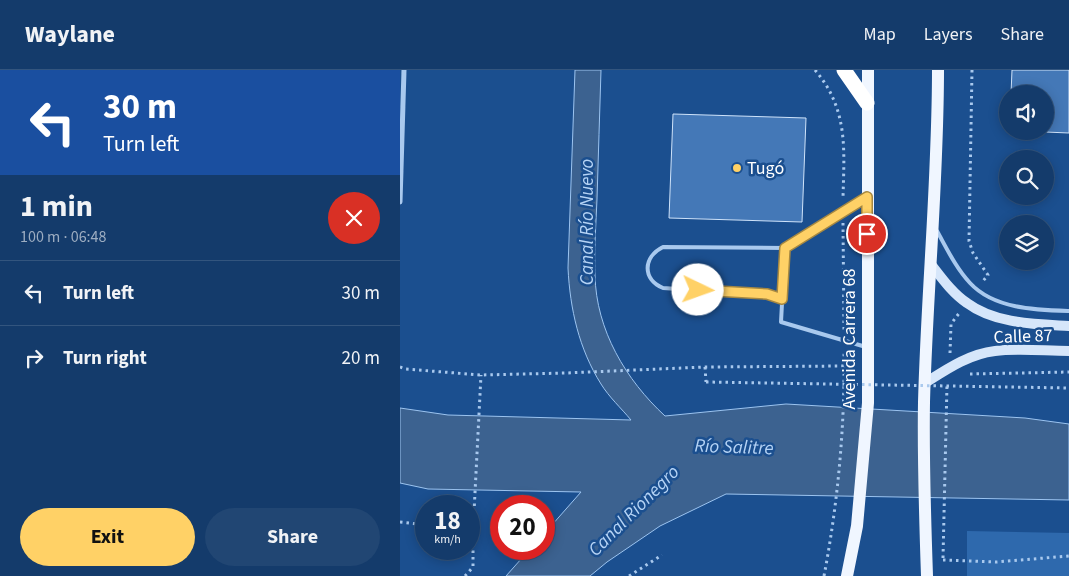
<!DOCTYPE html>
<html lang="en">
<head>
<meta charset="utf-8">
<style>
	body { margin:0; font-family:"Source Sans 3",sans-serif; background:#214673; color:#f1f3f6; height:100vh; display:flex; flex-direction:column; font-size:19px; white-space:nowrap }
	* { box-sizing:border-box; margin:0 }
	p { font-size:16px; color:#9dadc1 }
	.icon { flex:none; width:28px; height:28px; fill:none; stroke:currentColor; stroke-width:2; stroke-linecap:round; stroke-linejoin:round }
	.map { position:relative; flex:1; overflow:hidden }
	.side { display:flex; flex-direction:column; background:#143b6b; width:400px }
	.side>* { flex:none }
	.guide { background:#1a4fa0; color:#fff; overflow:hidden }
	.fabs { position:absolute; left:599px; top:15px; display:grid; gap:10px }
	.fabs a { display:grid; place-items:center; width:55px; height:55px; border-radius:50%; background:#143b6b; box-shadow:0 2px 12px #0003,0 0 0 1px #33557e; font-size:25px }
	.speed { position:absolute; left:15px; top:425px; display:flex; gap:10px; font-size:25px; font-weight:700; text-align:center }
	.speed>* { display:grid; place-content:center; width:65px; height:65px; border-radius:50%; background:#143b6b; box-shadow:0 2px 12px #0003,0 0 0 1px #33557e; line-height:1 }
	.speed small { font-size:12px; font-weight:400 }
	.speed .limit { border:8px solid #d22; background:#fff; color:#111 }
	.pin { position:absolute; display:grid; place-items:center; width:42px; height:42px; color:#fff; margin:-21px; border:2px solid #fff; border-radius:50%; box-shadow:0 1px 5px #0007 }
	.me { position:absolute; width:55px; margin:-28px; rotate:93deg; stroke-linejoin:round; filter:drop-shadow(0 0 4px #0008) }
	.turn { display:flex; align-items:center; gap:18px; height:105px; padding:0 20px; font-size:22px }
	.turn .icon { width:65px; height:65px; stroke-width:2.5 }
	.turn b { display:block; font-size:35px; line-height:42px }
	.round { display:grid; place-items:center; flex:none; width:52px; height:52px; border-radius:26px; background:#214673 }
	.head { display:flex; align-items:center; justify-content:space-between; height:85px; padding:0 20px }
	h1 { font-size:30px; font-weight:700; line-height:38px }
	.action { display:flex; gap:10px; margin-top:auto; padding:10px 20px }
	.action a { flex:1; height:58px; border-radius:30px; background:#ffd166; color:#111; font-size:20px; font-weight:700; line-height:58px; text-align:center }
	.action a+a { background:#214673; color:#f1f3f6 }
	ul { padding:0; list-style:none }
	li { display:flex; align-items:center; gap:15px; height:65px; padding:0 20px; border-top:1px solid #33557e }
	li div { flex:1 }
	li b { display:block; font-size:19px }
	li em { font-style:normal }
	header { display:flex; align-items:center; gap:30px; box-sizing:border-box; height:70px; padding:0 25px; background:#143b6b; border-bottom:1px solid #33557e }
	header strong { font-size:24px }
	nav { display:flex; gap:28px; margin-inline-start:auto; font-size:18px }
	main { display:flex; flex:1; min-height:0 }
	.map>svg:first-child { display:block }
</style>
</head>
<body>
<header>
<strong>Waylane</strong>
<nav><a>Map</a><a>Layers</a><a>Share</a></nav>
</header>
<main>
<section class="side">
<div class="guide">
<div class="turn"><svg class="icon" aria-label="left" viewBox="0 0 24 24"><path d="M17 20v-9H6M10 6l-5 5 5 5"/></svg><div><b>30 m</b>Turn left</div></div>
</div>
<div class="head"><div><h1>1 min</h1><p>100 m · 06:48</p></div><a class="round" style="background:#d93025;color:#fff"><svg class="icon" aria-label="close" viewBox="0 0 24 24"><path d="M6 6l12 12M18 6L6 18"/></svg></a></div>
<ul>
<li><svg class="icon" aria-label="left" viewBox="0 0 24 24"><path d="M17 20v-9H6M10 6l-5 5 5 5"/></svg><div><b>Turn left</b></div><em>30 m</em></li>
<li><svg class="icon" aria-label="right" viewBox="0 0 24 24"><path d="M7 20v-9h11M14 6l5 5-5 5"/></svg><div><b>Turn right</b></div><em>20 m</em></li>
</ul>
<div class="action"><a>Exit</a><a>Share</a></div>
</section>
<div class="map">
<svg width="669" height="506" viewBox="0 0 669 506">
	<rect width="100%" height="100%" fill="#1b4f8f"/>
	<!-- green -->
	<path fill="#2e69ad" d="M567 461 669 463V506H567Z"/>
	<!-- water -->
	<path fill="#3c6290" stroke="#9cc4f0" d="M175 0H201C200 43 198 86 197 129 196 154 194 179 195 205 196 260 226 310 265 346L386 334 625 348 669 354V430L326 424 260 456 207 492 190 506H106L130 479H144V464L181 422 28 419 0 413V338L48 345 231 350C221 338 209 327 201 314 179 279 170 239 168 198Z"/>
	<!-- building -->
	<path fill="#4478b7" stroke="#cfe3fa" d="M612 0H669V63L645 62V24H611Z
		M273 44 406 48 402 152 269 148Z"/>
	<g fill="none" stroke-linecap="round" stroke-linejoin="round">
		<!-- path -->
		<path stroke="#a9c9ee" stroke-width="3" stroke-dasharray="2.5 4" stroke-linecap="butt" d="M415 0C449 40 444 80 443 129
			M572 0 569 171 573 183 588 205 583 211
			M443 153 444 262
			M550 283 551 254 560 242
			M0 297 5 299 81 305 166 303 305 297 444 296
			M305 297 306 312
			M570 304 669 302
			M0 452 26 455
			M73 462 81 305
			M543 488 547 314
			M543 490 596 492 669 486
			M65 506 73 497V462L69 461
			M229 506 262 485
			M424 506C438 432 445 356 444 280"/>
		<!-- lane -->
		<path stroke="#a9c9ee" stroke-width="4" d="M465 128 385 178 381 252 466 277
			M537 161C547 179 556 198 570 213 594 239 636 240 669 241
			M382 229 367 225 263 218C242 209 243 187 263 177L385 178"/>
		<!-- street -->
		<path stroke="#a9c9ee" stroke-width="5" d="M0 132 4 0"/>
		<!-- secondary -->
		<path stroke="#d6e6fa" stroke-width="10" d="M530 193C541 207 552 223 567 233 595 254 636 254 669 256
			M525 313C547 299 569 284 595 281 619 278 645 281 669 281"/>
		<!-- primary -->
		<path stroke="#f0f6ff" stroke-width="12" d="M447 506 457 456 468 333V0
			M527 506C525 448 523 390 524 332 527 221 538 111 538 0"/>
		<!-- highway -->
		<path stroke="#fff" stroke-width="15" d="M444 0 467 33"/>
		<!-- path-bridge -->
		<path stroke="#a9c9ee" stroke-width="3" stroke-dasharray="2.5 4" stroke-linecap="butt" d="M306 312 669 318"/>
	</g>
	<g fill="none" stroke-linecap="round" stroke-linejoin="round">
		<defs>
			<path id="route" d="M298 220 367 224 382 229 385 178 467 127V164"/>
		</defs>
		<!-- route casing -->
		<use href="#route" stroke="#a68842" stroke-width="12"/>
		<!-- route -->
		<use href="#route" stroke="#ffd166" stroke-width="9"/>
	</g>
	<!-- markers -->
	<circle fill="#ffd166" stroke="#1b4f8f" stroke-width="2" cx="337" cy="98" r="5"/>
	<g text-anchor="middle" stroke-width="5" stroke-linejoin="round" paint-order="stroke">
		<!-- poi labels -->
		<g font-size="18" fill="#fff" stroke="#1b4f8f" text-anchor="start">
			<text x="347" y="104">Tugó</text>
		</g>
		<!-- street labels -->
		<g font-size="18" fill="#fff" stroke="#1b4f8f">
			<text transform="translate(623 266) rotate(-2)" y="6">Calle 87</text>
			<text transform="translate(449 269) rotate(-90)" y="6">Avenida Carrera 68</text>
		</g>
		<!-- water labels -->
		<g font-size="19" font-style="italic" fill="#b5d3f5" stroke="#1b4f8f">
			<text transform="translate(186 152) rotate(-90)" y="7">Canal Río Nuevo</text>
			<text transform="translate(334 376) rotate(2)" y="7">Río Salitre</text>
			<text transform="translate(233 440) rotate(-45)" y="7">Canal Rionegro</text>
		</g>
	</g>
</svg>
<div class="fabs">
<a><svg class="icon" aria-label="sound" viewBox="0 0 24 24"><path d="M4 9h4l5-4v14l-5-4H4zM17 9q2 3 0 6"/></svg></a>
<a><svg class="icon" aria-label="search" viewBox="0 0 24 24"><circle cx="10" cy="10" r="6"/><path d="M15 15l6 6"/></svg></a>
<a><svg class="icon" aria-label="layers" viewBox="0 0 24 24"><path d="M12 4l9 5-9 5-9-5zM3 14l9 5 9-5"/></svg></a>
</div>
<div class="speed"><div>18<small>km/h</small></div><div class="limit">20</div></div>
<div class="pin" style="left:467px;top:164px;background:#d93025"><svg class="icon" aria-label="arrive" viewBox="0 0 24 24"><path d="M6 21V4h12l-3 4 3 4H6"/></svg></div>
<svg class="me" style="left:298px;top:220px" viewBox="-20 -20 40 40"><circle r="19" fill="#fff"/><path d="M0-13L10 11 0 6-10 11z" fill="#ffd166"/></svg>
</div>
</main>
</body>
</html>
